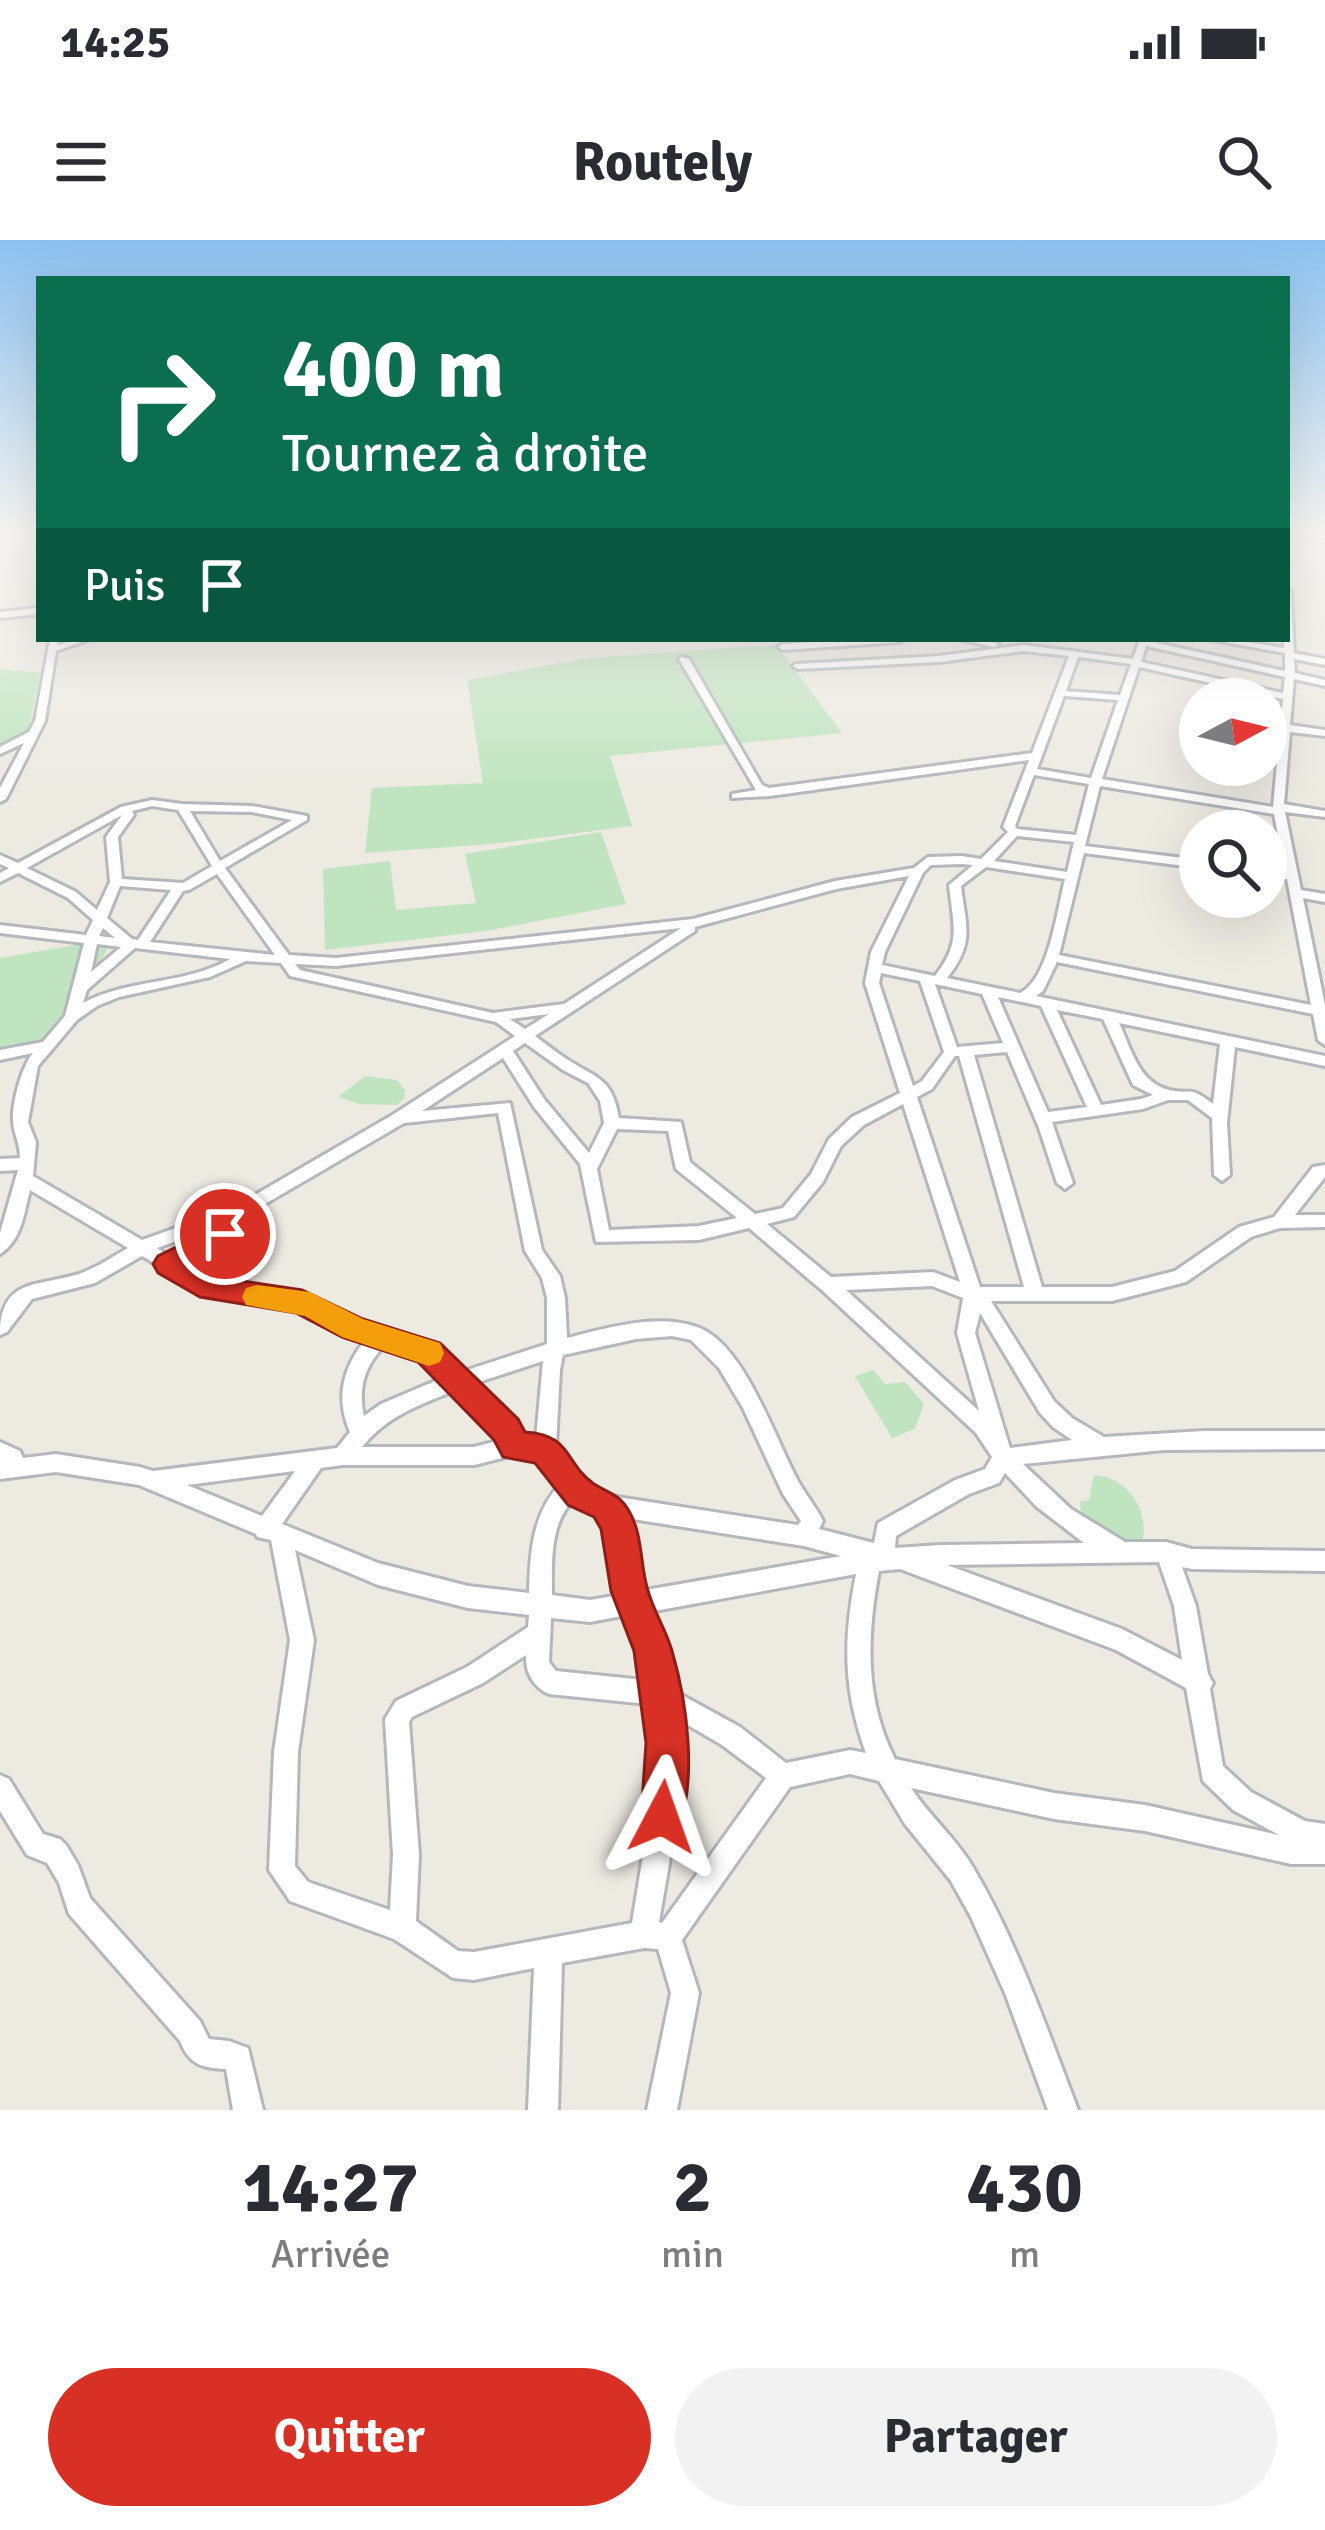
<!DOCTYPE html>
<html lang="fr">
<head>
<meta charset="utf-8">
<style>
	body { margin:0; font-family:Signika,sans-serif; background:#f2f2f3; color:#2b2b33; height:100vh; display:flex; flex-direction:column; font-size:45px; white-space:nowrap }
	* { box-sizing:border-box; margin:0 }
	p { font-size:39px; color:#7c7c81 }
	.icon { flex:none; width:66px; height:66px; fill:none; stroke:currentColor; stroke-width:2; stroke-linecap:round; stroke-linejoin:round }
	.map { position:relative; height:1870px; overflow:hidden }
	.drawer { display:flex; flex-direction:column; background:#fff; flex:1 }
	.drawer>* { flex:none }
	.top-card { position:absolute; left:36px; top:36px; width:1254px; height:366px; border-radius:0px; box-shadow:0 12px 48px #0002; background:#0b6e4f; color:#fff; overflow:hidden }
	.needle { width:78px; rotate:83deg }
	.controls { position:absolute; left:1179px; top:438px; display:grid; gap:24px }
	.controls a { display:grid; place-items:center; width:108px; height:108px; border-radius:50%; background:#fff; box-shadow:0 12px 48px #0002; font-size:60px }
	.pin { position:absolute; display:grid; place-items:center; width:102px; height:102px; color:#fff; margin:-51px; border:6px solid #fff; border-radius:50%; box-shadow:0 3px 12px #0007 }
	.me { position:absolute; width:132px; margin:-66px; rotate:4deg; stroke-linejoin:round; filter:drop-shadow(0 0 9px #0008) }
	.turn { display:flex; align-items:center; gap:42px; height:252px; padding:0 48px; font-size:54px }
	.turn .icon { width:156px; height:156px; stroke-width:2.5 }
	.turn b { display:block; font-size:84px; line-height:102px }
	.then { display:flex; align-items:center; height:114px; padding:0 48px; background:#0003; gap:24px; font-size:45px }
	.eta { display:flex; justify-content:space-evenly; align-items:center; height:204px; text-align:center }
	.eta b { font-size:72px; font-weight:700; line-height:84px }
	.primary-button { display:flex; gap:24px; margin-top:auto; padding:24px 48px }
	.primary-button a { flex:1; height:138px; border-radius:72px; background:#d93025; color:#fff; font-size:48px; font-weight:700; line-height:138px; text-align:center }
	.primary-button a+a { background:#f2f2f3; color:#2b2b33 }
	.status { display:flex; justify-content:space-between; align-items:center; height:84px; padding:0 60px; background:#fff; direction:ltr }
	.status svg { height:33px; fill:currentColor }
	header { display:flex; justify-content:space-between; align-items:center; height:156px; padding:0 48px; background:#fff; font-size:54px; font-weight:700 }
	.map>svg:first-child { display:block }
</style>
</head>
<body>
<div class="status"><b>14:25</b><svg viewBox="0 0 49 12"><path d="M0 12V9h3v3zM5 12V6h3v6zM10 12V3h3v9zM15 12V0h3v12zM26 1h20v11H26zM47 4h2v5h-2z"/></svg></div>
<header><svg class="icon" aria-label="menu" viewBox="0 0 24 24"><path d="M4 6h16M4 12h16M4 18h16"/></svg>Routely<svg class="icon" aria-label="search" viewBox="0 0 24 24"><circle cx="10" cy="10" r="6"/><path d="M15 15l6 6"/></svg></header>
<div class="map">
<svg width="1325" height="1870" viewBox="0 0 1325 1870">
	<rect width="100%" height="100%" fill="#edeae2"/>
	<!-- green -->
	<path fill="#bfe4bf" d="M776 405 842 493 610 516 632 586 492 604 365 613 372 548 483 543 467 440 589 418Z
		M0 429 40 433 28 494 0 509Z
		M601 592 626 664 486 691 325 710 323 629 390 621 396 670 476 663 465 614Z
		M93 702 110 704 84 751 43 808 0 817V718Z
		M365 836 397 840 405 850 404 859 397 865 359 864 338 857Z
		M873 1130 885 1144 905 1142 924 1164 915 1189 892 1198 855 1136Z
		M1094 1235C1128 1237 1150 1270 1142 1303L1116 1302 1081 1273 1080 1262 1089 1260Z"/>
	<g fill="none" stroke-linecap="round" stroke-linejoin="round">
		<defs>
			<path id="minor" d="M1287 296 1325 298V302L1287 300Z
				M1287 350 1291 352 1294 413 1325 419V425L1294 419 1295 433 1325 440V446L1294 439 1290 485 1325 490V496L1290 492 1284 564 1325 571V577L1285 572 1301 650 1325 654V662L1303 658 1325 765V805L1318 800 1313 774 1057 722 1043 751 1036 756 1325 816V826L1235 807 1227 883 1230 935 1222 941 1214 935 1212 878 1188 860H1168L1143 869 1052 882 1073 943 1065 949 1057 943 1039 888 1007 812 974 815 1042 1047H1112L1175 1031 1239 987 1274 977 1313 927 1325 925V937L1295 975H1325V987L1280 988 1251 997 1186 1042 1112 1061H991L1054 1161 1072 1178 1104 1197 1204 1191H1325V1209L1164 1210 1023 1224 1071 1269 1125 1302H1166L1192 1309 1325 1311V1331L1192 1329 1182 1327 1196 1366 1208 1434 1213 1443 1210 1449 1223 1526 1251 1552 1305 1581 1325 1584V1624H1291L1145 1591 1054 1579 911 1548C930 1577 957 1599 974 1629 1018 1704 1047 1789 1078 1870H1048L1005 1753 971 1677 951 1641 905 1584 879 1541 850 1534 790 1547 682 1700 699 1753 677 1870H647L671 1753 658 1709 644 1708 562 1723 558 1870H528L534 1728 474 1740 453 1738 394 1699 290 1661 269 1630 274 1512 290 1400 271 1300 257 1297 256 1294 139 1245 56 1232 0 1239V1202L20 1211 23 1218 56 1214 140 1227 153 1231 337 1208 350 1192C335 1157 343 1128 365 1100L346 1093 299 1069 204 1053 142 1016 95 1043 32 1059 7 1092 0 1095C0 1034 43 1048 84 1032 99 1026 114 1016 128 1008L30 950C24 973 22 1000 0 1014V993L18 930 0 931V919L20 918C20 903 13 892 13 880 12 862 22 826 33 813L0 820V810L43 802 65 776 84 703 0 693V685L86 695 93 680 68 658 18 633 0 642V633L9 628 0 624V615L18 623 121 567 152 560 182 564 252 566 307 576V580L225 628 289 715 336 718 693 679 835 641 914 628 928 617 962 616 981 619 1008 592 1003 587 1029 520 770 556 732 558V554L756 550 679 419 681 417 689 419 762 545 769 548 1032 513 1069 416 1024 411 939 422 798 429 793 426 795 424 939 416 1024 405 1133 419 1140 399H1148V401L1285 431V413L1208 399H1229L1284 408V399H1287ZM1146 406 1285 437 1283 453 1141 422ZM1078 417 1131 424 1120 455 1066 451ZM1139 427 1283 459 1273 567 1102 539ZM1064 456 1118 460 1091 538 1037 529ZM1034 535 1089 544 1076 595 1017 589 1015 586ZM1100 546 1274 574 1285 632 1266 629V637L1287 639 1311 765 1059 715 1084 613 1200 628V620L1085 606ZM152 566 178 570 212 626 183 643 122 639 118 597 134 575 132 571ZM190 571 252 572 292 580 220 621ZM122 575 106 597 110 642 97 670 76 652 27 628ZM1017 596 1074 602 1067 632 994 621ZM962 624 973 625 949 645C953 685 962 702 935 736L882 725 885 712 923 633 931 625ZM986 627 1065 639C1057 670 1049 739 1020 753L947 738C975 703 966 687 961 646ZM217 634 275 715 150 702 183 651 189 650ZM909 636 871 712 865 743 900 853 852 877 829 899 811 934 783 968 755 974 690 922 681 882 619 878C612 838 598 839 568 820 557 813 546 804 535 796L695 691V687L836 649ZM120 646 171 650 138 700 132 699 107 678ZM103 688 115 698 99 696ZM681 688 564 764 493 773 300 730 295 724 336 726ZM97 704 121 707 91 732ZM135 708 230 719C186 745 129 738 83 763L87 750ZM246 721 281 723 290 736 496 782 515 796 394 874 253 956 245 963 142 1000 33 936 36 902 28 882 38 826 77 780 97 766 119 757 210 737ZM881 733 920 741 944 812 922 841 913 846 879 743ZM935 744 982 754 1003 803 957 807ZM998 757 1041 766 1087 867 1048 872ZM1057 770 1103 779 1133 845 1153 855 1141 859 1101 865ZM549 774 525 789 510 779ZM1119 783 1220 804 1213 864C1188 845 1193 855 1169 850 1138 842 1131 808 1119 783ZM525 803 563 830 588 843 600 861 604 883 589 913 544 859 513 811ZM955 816H959L1024 1047H980L917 857 932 849ZM503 818 534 867 580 924 596 1002 699 1000 749 988C774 1009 800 1032 823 1051L976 1193 992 1217 985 1229 955 1240 878 1283 874 1303 819 1289 823 1281C816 1267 806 1255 798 1241 775 1199 744 1103 697 1087 656 1073 607 1088 567 1098L565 1058 560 1036 542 1010 510 863 422 871ZM903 864 960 1042 933 1032 831 1037 767 984 794 977 823 942 841 906 864 885ZM498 873 525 1011 542 1038 547 1058V1104L461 1132 436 1107 359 1082 308 1057 214 1041 184 1024 222 1006 265 964 404 883ZM617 889 668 891 676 929 737 978 699 986 609 990 597 929ZM222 985 210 996 169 1016 157 1008ZM932 1046 963 1058 957 1093 979 1171 846 1050ZM980 1073 1040 1173 1053 1187 1072 1200 1010 1208 975 1093ZM672 1096 691 1100 719 1128 743 1168 783 1254 801 1281 798 1285 598 1254 556 1206 560 1130 563 1115 636 1099ZM384 1106 422 1119 442 1138 381 1164 364 1176C358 1148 364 1127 384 1106ZM543 1121 536 1199H522L513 1184 473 1144ZM454 1151 501 1200 474 1207H362C387 1176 419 1165 454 1151ZM515 1215 540 1218 562 1242C532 1273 530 1312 529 1353L468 1346 378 1323 282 1284 321 1228 343 1225H474ZM295 1231 262 1276 187 1245ZM1005 1233 1037 1267 1084 1303 940 1305 895 1308 896 1296 969 1254 999 1243ZM574 1259 586 1270 599 1274 608 1287 619 1355 590 1360 552 1355C552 1322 549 1285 574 1259ZM626 1278 804 1306 841 1316 640 1351ZM295 1310 378 1345 468 1368 529 1375 528 1387 467 1427 396 1461 385 1479 393 1615 390 1670 308 1642 295 1626 298 1512 314 1400ZM1159 1322 1174 1366 1182 1420 1122 1389 947 1325ZM900 1329 1116 1410 1186 1448 1203 1541 1233 1570 1279 1595 1145 1565 1054 1553 895 1519C864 1459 867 1395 879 1331ZM856 1334C843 1399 843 1450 866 1513L850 1510 786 1523 740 1487 669 1448 665 1411 649 1372ZM627 1375 641 1411 644 1440 556 1431 549 1422 551 1378 590 1382ZM526 1415C525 1432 533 1447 549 1454L648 1464 655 1503 654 1548 632 1683 474 1712 458 1711 416 1681 419 1615 409 1482 412 1477 483 1443ZM674 1477 722 1505 766 1538 662 1683 659 1682C670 1615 687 1545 674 1477Z
				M39 368V374L0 378V372Z
				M50 399H58L57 405 78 399H91L56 411 45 481 6 559 0 562V548L24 503 0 514V507L29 492 35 481Z
				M861 399H904L900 402 783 410 778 407 783 404Z
				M959 399H980L999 404 994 407Z
				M0 1535 9 1539 43 1594 60 1599 66 1605 78 1625 90 1658 200 1781 209 1799 229 1801 248 1808 263 1870H233L226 1829C201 1828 189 1824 180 1801L69 1674 59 1643 47 1623 27 1615 0 1571Z"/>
		</defs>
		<!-- minor casing -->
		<use href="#minor" stroke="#b4b7bc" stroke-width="6"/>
		<!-- minor -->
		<use href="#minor" fill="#fff" fill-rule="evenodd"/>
	</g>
	<!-- sky -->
	<linearGradient id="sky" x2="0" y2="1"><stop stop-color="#8cc1f0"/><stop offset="0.53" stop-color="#f7f6f2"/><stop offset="1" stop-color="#f7f6f2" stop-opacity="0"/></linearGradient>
	<rect width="1325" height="552" fill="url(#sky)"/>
	<!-- route -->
	<path fill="#d93025" stroke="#8d1f18" stroke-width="3" d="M225 983 235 986 239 994 235 1001 193 1024 216 1037 302 1050 363 1079 440 1103 518 1179 525 1192C573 1195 564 1223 594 1244 610 1254 619 1254 629 1271 643 1295 640 1325 648 1351 654 1372 666 1390 672 1411 687 1462 698 1541 677 1592L662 1598 647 1592 641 1577 646 1503 634 1411 611 1351 601 1289 594 1277 568 1265 535 1223 503 1217 494 1200 418 1122 342 1097 296 1073 200 1057 158 1033 153 1024 158 1016Z"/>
	<!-- slow -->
	<path fill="#f59e0b" d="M257 1045 310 1052 363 1079 440 1103 444 1113 440 1122 429 1126 342 1097 305 1076 246 1065 242 1057 246 1048Z"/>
</svg>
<div class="controls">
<a><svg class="needle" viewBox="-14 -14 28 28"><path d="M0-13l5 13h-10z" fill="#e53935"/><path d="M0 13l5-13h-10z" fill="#7c7c81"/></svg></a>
<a><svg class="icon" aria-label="search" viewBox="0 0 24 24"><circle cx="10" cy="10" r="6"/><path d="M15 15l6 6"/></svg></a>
</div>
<div class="pin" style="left:225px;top:994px;background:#d93025"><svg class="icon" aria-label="arrive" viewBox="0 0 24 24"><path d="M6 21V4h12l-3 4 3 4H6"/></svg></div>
<svg class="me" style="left:662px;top:1577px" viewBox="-20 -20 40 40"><path d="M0-17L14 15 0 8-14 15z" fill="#d93025" stroke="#fff" stroke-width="4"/></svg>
<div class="top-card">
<div class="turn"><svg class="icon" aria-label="right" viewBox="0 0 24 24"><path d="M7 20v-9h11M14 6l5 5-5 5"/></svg><div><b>400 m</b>Tournez à droite</div></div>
<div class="then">Puis<svg class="icon" aria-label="arrive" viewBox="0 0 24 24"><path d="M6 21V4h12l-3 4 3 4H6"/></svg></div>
</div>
</div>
<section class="drawer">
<div class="eta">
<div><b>14:27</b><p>Arrivée</p></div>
<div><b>2</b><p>min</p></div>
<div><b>430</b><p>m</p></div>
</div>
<div class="primary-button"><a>Quitter</a><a>Partager</a></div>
</section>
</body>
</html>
